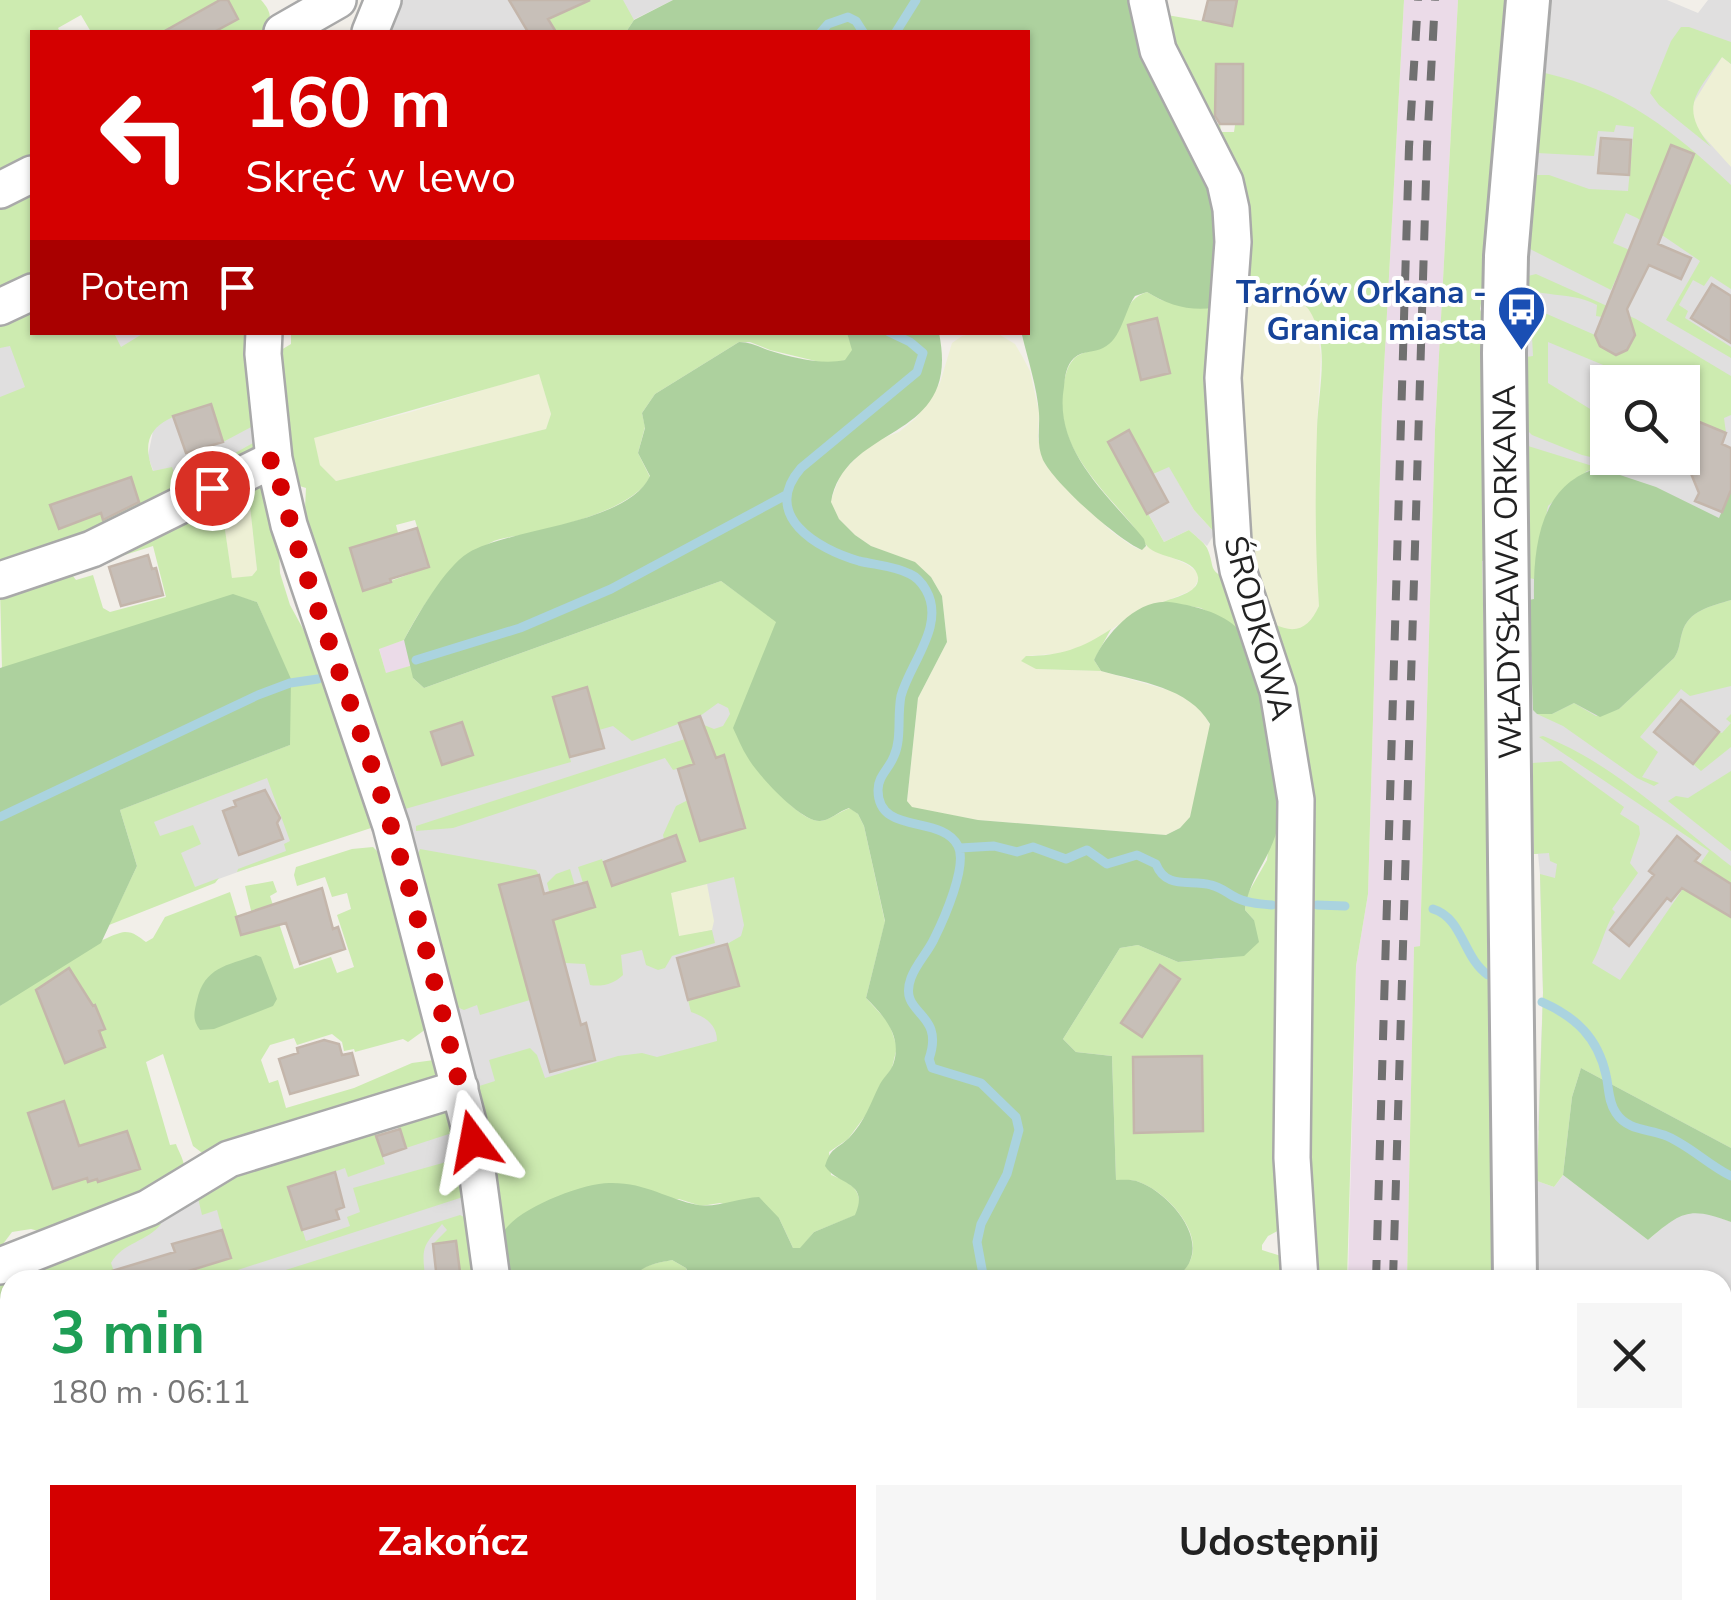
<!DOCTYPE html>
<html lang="pl">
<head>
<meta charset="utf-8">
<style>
	body { margin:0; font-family:"Nunito Sans",sans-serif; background:#f6f6f6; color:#222; height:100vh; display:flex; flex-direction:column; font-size:38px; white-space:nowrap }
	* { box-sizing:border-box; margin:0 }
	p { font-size:32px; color:#767676 }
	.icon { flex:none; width:55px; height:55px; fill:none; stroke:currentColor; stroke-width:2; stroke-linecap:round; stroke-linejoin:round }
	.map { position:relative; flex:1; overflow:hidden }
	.details { position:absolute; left:0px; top:1270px; width:1732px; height:350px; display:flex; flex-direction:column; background:#fff; border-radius:30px 30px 0 0; box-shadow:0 2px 8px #0004 }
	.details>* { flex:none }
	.top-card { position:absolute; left:30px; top:30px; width:1000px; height:305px; border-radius:0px; box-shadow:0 2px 8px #0004; background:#d40000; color:#fff; overflow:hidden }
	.fabs { position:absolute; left:1590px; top:365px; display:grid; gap:20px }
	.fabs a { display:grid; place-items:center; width:110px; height:110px; border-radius:0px; background:#fff; box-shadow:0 2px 8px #0004; font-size:50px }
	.pin { position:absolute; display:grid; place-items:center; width:85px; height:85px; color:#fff; margin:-42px; border:5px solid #fff; border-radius:50%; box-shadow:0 2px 10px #0007 }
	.me { position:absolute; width:110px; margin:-55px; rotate:347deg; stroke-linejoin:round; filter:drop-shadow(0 0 8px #0008) }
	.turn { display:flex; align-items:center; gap:35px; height:210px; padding:0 50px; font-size:45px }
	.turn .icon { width:130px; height:130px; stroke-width:2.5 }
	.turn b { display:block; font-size:70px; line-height:85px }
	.then { display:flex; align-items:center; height:95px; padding:0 50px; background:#0003; gap:20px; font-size:38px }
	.round { display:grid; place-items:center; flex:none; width:105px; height:105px; border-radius:0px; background:#f6f6f6 }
	.overview { display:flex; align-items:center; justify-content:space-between; height:170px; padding:0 50px }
	h1 { font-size:60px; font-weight:700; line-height:75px; color:#1e9e55 }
	.cta { display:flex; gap:20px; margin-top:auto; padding:20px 50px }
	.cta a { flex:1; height:115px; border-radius:0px; background:#d40000; color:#fff; font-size:40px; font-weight:700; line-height:115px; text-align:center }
	.cta a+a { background:#f6f6f6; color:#222 }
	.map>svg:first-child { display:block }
</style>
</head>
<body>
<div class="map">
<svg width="1731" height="1620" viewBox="0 0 1731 1620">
	<rect width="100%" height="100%" fill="#f2efe9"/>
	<!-- residential -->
	<path fill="#e0dfdf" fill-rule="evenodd" d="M396 0H673L609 32H385Z
		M1552 0H1667L1698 13 1708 0H1731V1148L1582 1068 1538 1131 1543 992 1540 874 1538 854H1534L1526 289ZM1608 382H1682V458H1608Z
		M0 313 32 332 246 333 256 447 165 505 148 456 153 431 162 421 0 411Z
		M1108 442 1169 466 1194 510 1215 533 1207 546 1189 530 1164 542Z
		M721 581 866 998 503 1109 473 1088 379 749Z
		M290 745 355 830 163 899 120 810Z
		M448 1112 474 1280H10V1412L0 1414V1275L219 1173Z
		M1563 1175 1648 1240 1678 1215 1703 1211 1731 1222V1620H1528V1610H1722V1280H1538L1537 1181 1554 1187Z"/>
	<!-- industrial -->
	<path fill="#ebdbe8" d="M1404 0H1458L1435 430 1420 946 1414 948 1407 1280H1348L1356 966 1368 894 1382 405Z
		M404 640 413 665 386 674 379 648Z"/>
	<!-- farmland -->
	<path fill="#eef0d5" d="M1722 57 1731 64V167L1696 128 1691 114 1694 102Z
		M1244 284 1286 294 1304 303 1314 316 1321 355 1317 424 1319 606 1312 622 1300 630H1286L1274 624 1260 609 1236 473Z
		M986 332 1000 335 1015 344 1022 356 1030 371 1039 412 1038 439 1044 462 1062 483 1111 531 1132 546 1141 550 1147 546 1188 565 1198 573V580L1193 590 1138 612 1086 646 1066 653 1026 656 1036 669 1101 671 1175 692 1201 709 1210 725 1209 737 1190 818 1180 828 1166 835 978 820 912 808 907 801 918 698 947 642 942 596 931 577 915 563 871 546 855 535 839 519 830 502 841 474 858 456 876 441 899 432 916 418 940 383 952 343 962 336Z
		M539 373 551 414 546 429 336 481 320 465 313 438 411 412Z
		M248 488 257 571 252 576 232 579 220 494Z
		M707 884 714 921 712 930 679 937 670 893Z
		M10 1510V1610H209L181 1620H0V1513Z
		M242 1610H352L354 1620H240L244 1616Z"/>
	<!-- grass -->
	<path fill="#cdebb0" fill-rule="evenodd" d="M0 0H261C271 11 273 19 265 32H91L81 15 58 28 60 32H32V168L0 183Z
		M537 0H623L634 20 626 32H556Z
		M1237 0H1404L1382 405 1368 894 1356 966 1347 1280H1309L1274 624C1296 635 1309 628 1319 606 1315 547 1315 488 1317 429 1318 392 1330 349 1312 315 1301 292 1267 287 1245 284L1161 14 1231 26ZM1216 64H1243V124L1235 125 1234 132H1221L1220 124H1215Z
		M1458 0H1514L1493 239 1480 309 1489 333 1493 560 1482 561 1487 777 1496 778 1500 1280H1407L1414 947 1420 946 1435 430Z
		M1681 27H1689L1731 42V64L1722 57C1695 95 1679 107 1711 147L1659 105 1650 93 1671 41Z
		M1545 73C1624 91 1674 131 1731 185V289L1711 276 1704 286 1693 280 1679 305 1688 311 1685 318 1731 347V358L1666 320 1700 261 1637 218 1626 213 1613 243 1651 259 1646 271 1624 261 1611 290 1530 249 1535 175H1549L1589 189 1628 191 1634 127 1616 125 1614 132 1598 131 1594 156 1537 153Z
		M32 180V286L0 301V197Z
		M1536 274 1636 319 1731 376V415L1724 418 1726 433 1697 421 1683 454 1682 382H1644L1548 342V383L1595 412 1602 399 1607 400V430L1600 447 1607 451 1608 458H1622L1634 463 1633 467 1582 455 1532 435 1526 429V357L1533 356 1532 336 1526 334V310L1547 314 1595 335 1600 346 1615 354 1628 350 1635 335 1631 322 1596 316 1597 305C1575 293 1550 297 1526 289L1528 276Z
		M1147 292 1161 300 1213 308 1215 533 1194 510 1169 467 1153 474 1108 442 1164 542 1189 530C1194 535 1204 542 1207 548 1216 568 1206 569 1230 581L1240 631 1201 608 1163 602C1174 597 1200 593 1198 577 1195 557 1158 559 1147 546 1141 539 1136 529 1129 521 1097 483 1054 443 1063 388 1065 378 1066 368 1073 360 1082 349 1097 353 1107 344 1124 327 1122 300 1147 292Z
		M32 298V332L114 333 121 347 144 333H246L255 425 223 442 210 404C174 416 134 423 153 471L172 467 178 485 253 443 257 454 0 574V397L25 387 10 346 0 348V313Z
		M291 332 847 333 853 350 846 360 828 364 770 350 750 342H739L655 394 642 413 645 427 638 453 650 477C634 509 561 526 527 534 515 537 500 537 490 543 449 565 425 600 404 640L379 649 386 673 413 665V678L424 688 721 581 776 621 769 783C781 795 803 822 821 821 830 820 840 811 850 808L858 814 864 826 885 922 866 998 889 1023 897 1047 892 1068 880 1085 874 1104 848 1139 829 1152 831 1175C851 1182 866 1192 856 1215L814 1232 800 1249 793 1248 779 1218 720 1203 701 1206 679 1199 499 1241 473 1088 495 1081 489 1060 530 1048 537 1055 545 1078 618 1056 642 1053 657 1057 717 1041C717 1025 706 1017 691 1012L688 1000 738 986 727 944 741 936 744 925 734 877 671 893 679 936 712 930 715 943 672 956 665 968 658 970 646 965 642 950 621 955 623 975C614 984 602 987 590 985L585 964 565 963 559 943 518 953 530 1000 480 1015 477 1005 464 1010 450 1004 414 863 420 849 536 870 539 875 499 886 510 924 554 911 547 883 556 874 570 869 575 886 595 907 587 883H583L578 867 602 859 612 886 684 862 676 835 664 839 663 835 676 806 688 800 700 841 745 827 723 756 673 770 665 758 453 828 416 831V826L685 739 705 731 704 725 714 729 723 726 730 714 728 708 718 703 700 716 632 741 613 726 599 730 587 688 554 697 571 762 405 809 394 771 379 749 298 513 305 508 306 488 290 483 276 353 291 344ZM539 374 551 414 546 429 336 481 320 465 314 438ZM415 520 429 567 363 591 350 548 398 533 396 525Z
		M1528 446 1599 468 1587 471 1548 506 1534 579 1529 578Z
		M253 477 261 484 279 551 280 573 290 605 313 647 372 824 371 828 237 872 238 869 286 851 284 844 290 841 267 778 154 822 160 836 193 825 201 844 181 853 195 887 219 878 215 883 109 925 137 866 120 810 290 745V679L257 602 233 595 2 669 0 589 67 568 76 580 93 575 103 608 110 612 166 597 153 546 87 567 90 561 220 494 232 484ZM248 488 257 570 252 576 232 578 220 495Z
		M1731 600V686L1690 696 1681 689 1640 737 1658 752 1642 777 1659 783 1654 786 1637 778 1563 726 1537 714H1552L1574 703 1596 716 1619 709 1674 658C1680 649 1679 643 1682 633 1688 610 1712 606 1731 600Z
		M1111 629 1094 660 1101 671 1036 669 1021 661 1026 656C1060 656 1083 648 1111 629Z
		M1731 714V747L1701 771 1693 764 1719 732 1722 733 1731 723 1726 719Z
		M1543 736C1610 761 1675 823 1731 866V1148L1581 1068 1572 1097 1563 1175 1554 1187 1537 1181 1543 993 1540 874 1555 878 1557 864 1550 861 1549 853 1534 854 1532 763 1561 761 1624 807 1620 814 1639 826 1640 834 1630 863 1638 873 1612 909 1615 912C1604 928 1602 946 1592 963L1620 980 1709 851 1539 737Z
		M1731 771V851L1668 801 1676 796 1688 798Z
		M1277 778 1283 785 1285 1227 1268 1236 1262 1245V1250L1281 1256 1289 1280H1177C1180 1274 1187 1267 1190 1261 1204 1231 1165 1191 1139 1182 1132 1179 1124 1180 1116 1181L1112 1056 1076 1052 1063 1039 1120 948 1138 945 1178 962 1223 958 1254 920 1245 910 1247 895 1267 860Z
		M373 847 380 854 426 1029 408 1042 403 1039 355 1052 354 1049 344 1051 342 1042 332 1034 297 1045 294 1038 270 1045 261 1060 269 1083 278 1080 286 1108 354 1088 412 1063 434 1060 437 1075 433 1081 205 1155 193 1146 163 1054 146 1062 170 1145 176 1144C178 1150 184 1160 184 1166 182 1188 68 1224 46 1233L31 1229 12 1232 0 1248V1006C24 990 101 934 125 932 134 932 139 937 146 942L153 938 165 917 230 892 243 934 256 931 245 886 273 881 277 892 270 896 294 969 331 957 337 973 354 967 337 915 351 909 347 893 332 897 325 877 297 886 294 875 296 867 352 849Z
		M445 1109 452 1133 406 1148 398 1127 376 1135 385 1164 348 1177 345 1168 289 1188 306 1241 350 1226 347 1217 360 1212 353 1188 457 1159 463 1197 207 1280H167L230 1258 217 1210 202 1215 198 1198 212 1179Z
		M460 1215 466 1218 474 1280H461L456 1241 433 1244 447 1230 442 1224C425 1245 421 1245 425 1275L436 1274 437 1280H254Z
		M154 1219 161 1224C147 1242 123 1242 111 1263L117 1280H10V1412L0 1414V1275Z
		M672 1260 686 1268 690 1280H632C639 1265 657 1263 672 1260Z
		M437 1610H530L532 1620H410Z
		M564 1610H693L674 1613V1620H566Z
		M722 1610H909C939 1616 964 1610 995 1610L998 1620H779L777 1612 754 1614V1620H723Z
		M1398 1610H1490V1620H1398Z"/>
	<!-- forest -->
	<path fill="#add19e" d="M673 0H1140L1222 196 1213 308C1188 311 1168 305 1147 292L1135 296C1124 311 1122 339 1103 348 1094 353 1083 350 1074 358 1066 366 1065 376 1064 387 1053 450 1108 495 1144 539L1146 546 1142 550C1117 539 1055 484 1043 460 1036 444 1040 429 1039 413 1037 387 1028 360 1022 335L1028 332V32H626L634 20Z
		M847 333H939C962 444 846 421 831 502L839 519 855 535 871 546 915 562 931 577 942 596 947 642 918 698 907 801 912 807 978 820 1166 835 1180 828 1190 817 1210 724C1189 687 1140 682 1101 671L1094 660C1106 634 1137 599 1169 602 1191 605 1223 612 1239 630 1262 654 1284 792 1278 825 1273 855 1248 879 1245 910L1254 920 1259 942 1244 956 1178 962 1138 945 1120 948 1063 1039 1076 1052 1112 1056 1116 1180C1123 1180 1132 1179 1139 1182 1165 1191 1203 1231 1190 1261 1188 1267 1180 1274 1177 1280H716L714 1270 689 1274 686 1268 672 1260C657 1263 639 1266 632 1280H505C503 1267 496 1247 502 1235 512 1210 583 1183 609 1183 645 1182 667 1199 698 1205 717 1208 739 1198 759 1197L779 1218 793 1248H800L814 1232 855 1215C870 1181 838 1186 825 1166 831 1147 836 1150 849 1138 865 1121 870 1104 880 1084 884 1077 890 1072 893 1065 903 1037 885 1017 866 998L885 921 864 826 858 814 849 808C839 811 829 821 820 821 801 822 757 774 748 758 742 749 738 738 733 728L776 622 721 581 424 688 413 678 404 640C417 616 445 567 468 553 512 527 627 525 650 476L638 453 645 428 642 413 655 394 739 342C751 342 759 347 771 351 794 358 822 365 845 360L852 350Z
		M1599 468 1656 487 1719 518 1731 490V600C1712 606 1688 610 1682 633 1679 643 1680 649 1674 658L1619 709 1600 717 1574 703 1552 714H1537L1533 710 1529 600 1534 599C1533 547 1540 483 1599 468Z
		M233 594 257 602 291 679 290 745 120 810 137 866 101 943 0 1006V668Z
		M256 955 261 957 277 999 273 1006 214 1029 200 1030C192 1019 194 1013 197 1000 205 967 226 966 256 955Z
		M1581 1068 1731 1148V1222C1689 1206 1681 1212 1648 1240L1563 1175 1572 1097Z
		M10 1412V1510L0 1513V1414Z
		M995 1610H1294L1295 1620H998Z"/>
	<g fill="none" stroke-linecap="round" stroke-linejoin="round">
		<!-- stream -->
		<path stroke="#aad3df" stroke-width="9" d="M821 32 828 24 848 17 856 21 863 32
			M896 32 916 0
			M889 332 910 342 923 353 917 372 801 468C760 515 817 549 859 561 876 565 895 566 910 574 917 577 922 583 926 590 946 625 910 663 901 696 897 716 902 738 894 756 889 769 878 776 878 790 878 836 942 814 958 846 968 865 944 919 934 939 928 952 916 964 911 978 897 1016 946 1010 929 1059L932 1068 981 1083 1016 1117 1019 1130 1007 1174 981 1224 977 1242 984 1280
			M416 660 520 628 611 589 786 495
			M0 817 258 695 290 683 318 679
			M960 848 994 846 1017 852 1033 847 1066 859 1087 850 1107 864 1137 855 1156 864C1166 890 1190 879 1211 885 1220 887 1226 892 1233 896 1245 903 1259 904 1272 905
			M1317 905 1345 906
			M1433 909C1463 918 1463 958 1488 975
			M1542 1002C1576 1017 1598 1038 1606 1075 1609 1087 1608 1102 1616 1113 1627 1130 1647 1129 1664 1135 1688 1144 1708 1165 1731 1176
			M1110 1620 1115 1610"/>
	</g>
	<!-- building -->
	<path fill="#c7bfb8" stroke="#c4b6ab" stroke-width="2.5" d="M220 0H228L238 19 214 32H163Z
		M509 0H590L548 19 556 32H528Z
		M1208 0H1237L1232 26 1203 20Z
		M1216 64H1243V124H1220L1215 116Z
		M1601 138 1631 140 1629 175 1598 173Z
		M1671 145 1694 154 1658 244 1691 258 1681 279 1649 265 1627 309 1635 335 1627 350 1616 355 1600 346 1595 335Z
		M1712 284 1731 296V343L1691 318Z
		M1157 318 1170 373 1141 380 1128 325Z
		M211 404 223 442 186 453 173 416Z
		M1697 421 1726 433 1722 444 1731 448V490L1722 512 1695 501 1699 493 1683 454Z
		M1129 430 1168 502 1147 514 1108 442Z
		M131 477 139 502 103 520 101 513 59 529 50 505Z
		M417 528 429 567 390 579 391 582 363 591 350 548Z
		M148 555 152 569 156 568 163 595 121 606 109 567Z
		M587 687 604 748 570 757 553 697Z
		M1681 700 1719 732 1693 764 1654 732Z
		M700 716 716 758 724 755 745 828 700 841 678 769 694 764 679 723Z
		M462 722 473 755 442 765 431 732Z
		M265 790 280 818 277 823 283 839 239 855 223 811 236 806 234 801Z
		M676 835 685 861 612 886 604 862Z
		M1677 836 1700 855 1695 861 1731 884V917L1682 888 1671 901 1667 898 1629 946 1610 930 1654 875 1649 871Z
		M539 875 544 894 587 882 595 907 553 920 581 1025 586 1023 595 1060 550 1072 499 885Z
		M322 888 333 929 338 927 345 949 300 964 286 923 241 935 236 917Z
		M727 944 739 986 688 1000 677 958Z
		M1160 965 1180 979 1142 1037 1121 1023Z
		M69 968 93 1006 95 1005 105 1029 99 1031 105 1047 65 1063 36 990Z
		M324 1040 339 1044 342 1055 352 1053 358 1075 290 1094 279 1059 298 1053 297 1048Z
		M1202 1056 1203 1131 1134 1133 1133 1057Z
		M64 1101 79 1146 127 1131 140 1169 98 1182 97 1179 88 1182 87 1178 53 1189 28 1113Z
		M400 1129 406 1148 383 1156 376 1136Z
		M335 1172 344 1207 336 1210 339 1219 302 1230 288 1187Z
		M222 1230 231 1258 159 1280H103L102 1274 175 1252 172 1244Z
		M456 1241 461 1280H437L433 1244Z"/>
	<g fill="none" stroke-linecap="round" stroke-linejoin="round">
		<defs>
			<path id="minor" d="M1147 0 1158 50 1225 182 1231 209 1233 242 1223 378 1233 542 1238 570 1278 691 1296 800 1292 1158 1300 1280
				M282 32 338 0
				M370 32 383 0
				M0 190 32 174
				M0 307 32 292
				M264 332 263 354 274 459 289 525 391 826 473 1141 492 1280
				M0 580 92 549 274 459
				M0 1266 148 1208 229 1159 460 1088
				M546 1610 548 1620
				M1302 1610V1620"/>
			<path id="tertiary" d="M1515 1280 1504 353 1506 256 1528 0
				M1505 1620 1506 1610"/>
		</defs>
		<!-- minor casing -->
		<use href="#minor" stroke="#a9a9a9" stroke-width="40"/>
		<!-- tertiary casing -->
		<use href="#tertiary" stroke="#a9a9a9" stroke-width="48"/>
		<!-- minor -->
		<use href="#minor" stroke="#fff" stroke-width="35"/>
		<!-- tertiary -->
		<use href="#tertiary" stroke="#fff" stroke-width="42"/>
		<!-- rail -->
		<path stroke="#707070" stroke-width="8" stroke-dasharray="20 20" stroke-linecap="butt" d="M1376 1280 1409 147 1418 0
			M1393 1280 1427 146 1435 0
			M1366 1620V1610
			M1383 1620V1610"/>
	</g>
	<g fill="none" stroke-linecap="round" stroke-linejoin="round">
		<!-- route -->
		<path stroke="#d40000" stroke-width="18" stroke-dasharray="0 32.4" d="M212 488 274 459C303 584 353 701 390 823 422 927 448 1035 473 1141"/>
	</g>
	<!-- icons -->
	<defs>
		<symbol id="bus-pin" viewBox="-11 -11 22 30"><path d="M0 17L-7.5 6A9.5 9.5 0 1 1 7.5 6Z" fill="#1a4fb4" stroke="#fff"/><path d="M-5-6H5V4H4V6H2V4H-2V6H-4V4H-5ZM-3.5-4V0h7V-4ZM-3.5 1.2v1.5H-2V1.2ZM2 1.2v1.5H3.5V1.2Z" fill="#fff"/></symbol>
	</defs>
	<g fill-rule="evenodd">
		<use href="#bus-pin" x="1494" y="282" width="55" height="75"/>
	</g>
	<g text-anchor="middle" stroke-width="8" stroke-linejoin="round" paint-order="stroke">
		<!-- transit labels -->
		<g font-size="32" font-weight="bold" fill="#164399" stroke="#fff" text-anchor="end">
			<text x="1487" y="303">Tarnów Orkana -<tspan x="1487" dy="37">Granica miasta</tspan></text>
		</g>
		<!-- street labels -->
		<g font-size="32" fill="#222" stroke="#fff">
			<text transform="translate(1507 572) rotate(-91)" y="11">WŁADYSŁAWA ORKANA</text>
			<text transform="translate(1259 628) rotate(75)" y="11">ŚRODKOWA</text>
		</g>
	</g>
</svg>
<div class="fabs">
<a><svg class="icon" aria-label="search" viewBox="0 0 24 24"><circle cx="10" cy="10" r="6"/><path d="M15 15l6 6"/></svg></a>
</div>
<div class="pin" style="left:212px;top:488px;background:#d93025"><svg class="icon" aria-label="arrive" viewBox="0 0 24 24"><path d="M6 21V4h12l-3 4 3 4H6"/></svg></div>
<svg class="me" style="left:473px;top:1141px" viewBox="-20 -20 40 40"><path d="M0-17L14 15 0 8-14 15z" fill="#d40000" stroke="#fff" stroke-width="4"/></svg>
<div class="top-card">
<div class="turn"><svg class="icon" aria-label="left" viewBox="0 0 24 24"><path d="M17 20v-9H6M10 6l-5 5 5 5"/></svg><div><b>160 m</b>Skręć w lewo</div></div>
<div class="then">Potem<svg class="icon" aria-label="arrive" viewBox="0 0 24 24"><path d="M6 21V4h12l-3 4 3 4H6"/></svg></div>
</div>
<section class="details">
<div class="overview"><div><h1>3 min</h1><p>180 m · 06:11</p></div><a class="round"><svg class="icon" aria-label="close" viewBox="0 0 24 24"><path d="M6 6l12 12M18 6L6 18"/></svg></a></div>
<div class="cta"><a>Zakończ</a><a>Udostępnij</a></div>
</section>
</div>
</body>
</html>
